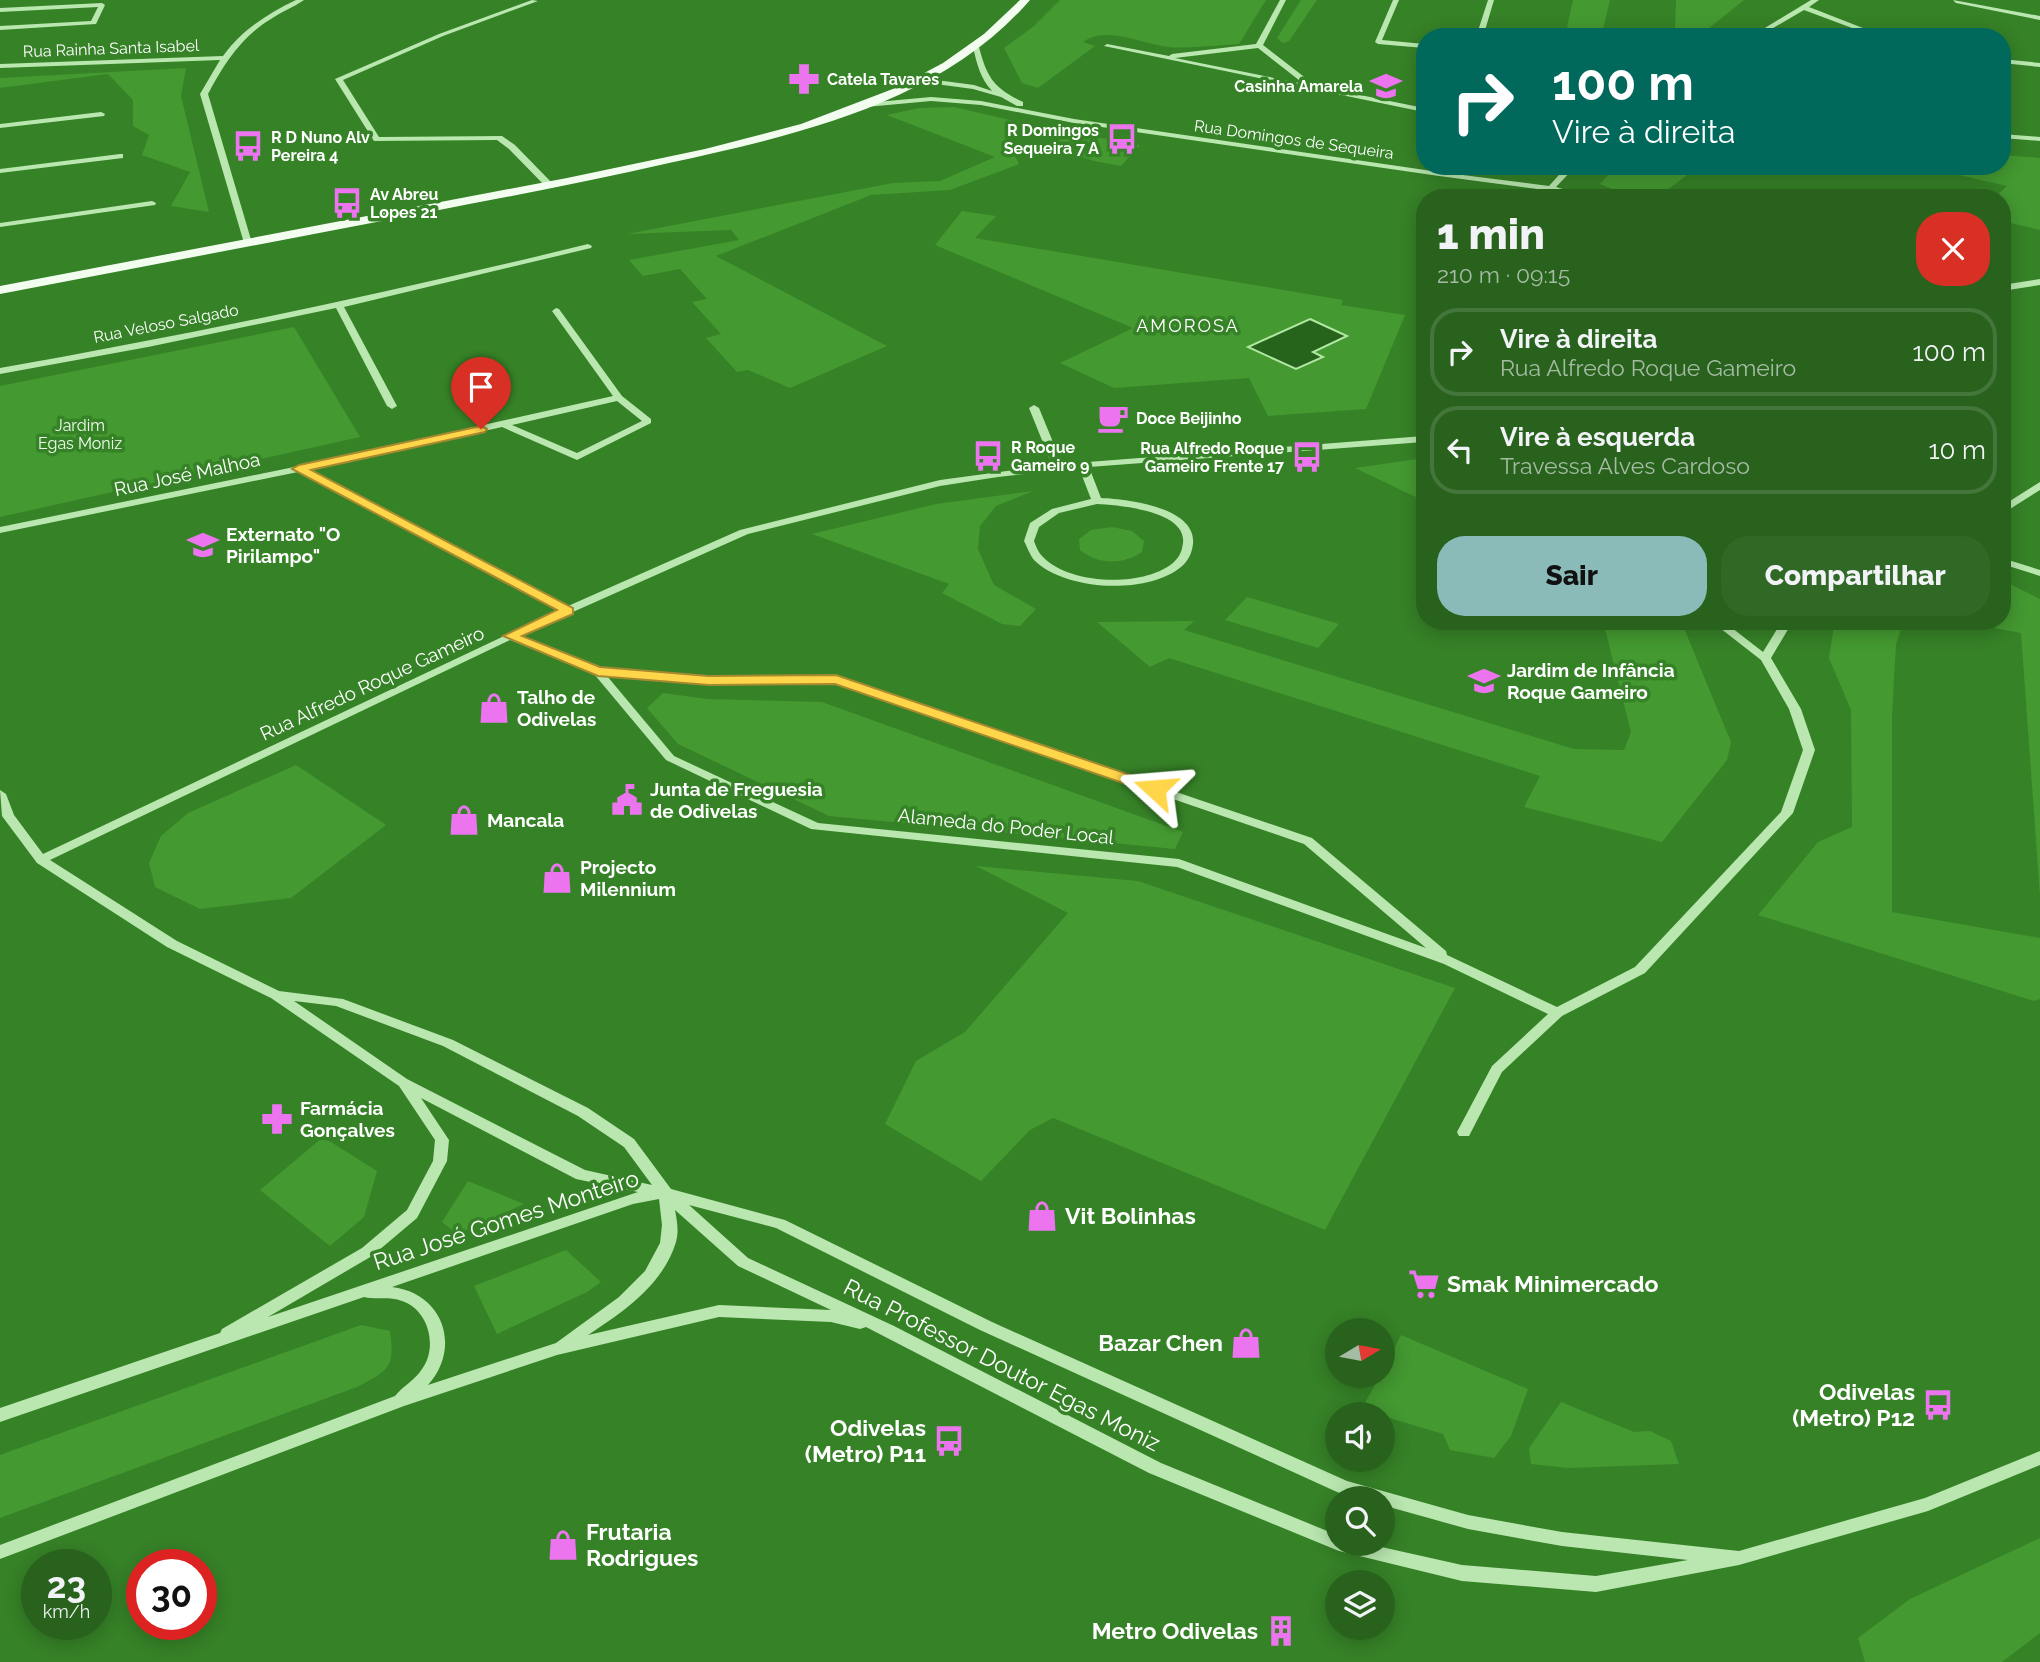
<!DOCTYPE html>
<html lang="pt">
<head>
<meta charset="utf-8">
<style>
	body { margin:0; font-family:Raleway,sans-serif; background:#306826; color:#f1f3f6; height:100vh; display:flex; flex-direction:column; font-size:26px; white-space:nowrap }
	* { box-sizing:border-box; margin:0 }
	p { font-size:23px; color:#a5bca4 }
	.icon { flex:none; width:38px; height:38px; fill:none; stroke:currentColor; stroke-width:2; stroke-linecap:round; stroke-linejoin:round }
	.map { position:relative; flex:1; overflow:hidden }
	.sheet { position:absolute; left:1416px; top:189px; width:595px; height:441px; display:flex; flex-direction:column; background:#28621d; border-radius:28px; box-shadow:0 4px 18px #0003 }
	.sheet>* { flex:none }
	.banner { position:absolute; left:1416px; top:28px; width:595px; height:147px; border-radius:28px; box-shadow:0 4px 18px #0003; background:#00695c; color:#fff; overflow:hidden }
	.needle { width:46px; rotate:80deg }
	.buttons { position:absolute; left:1325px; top:1318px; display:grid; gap:14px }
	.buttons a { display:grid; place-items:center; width:70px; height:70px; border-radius:50%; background:#28621d; box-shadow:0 4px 18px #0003; font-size:35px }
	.speed { position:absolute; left:21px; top:1549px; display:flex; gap:14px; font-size:35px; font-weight:700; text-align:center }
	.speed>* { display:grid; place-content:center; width:91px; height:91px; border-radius:50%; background:#28621d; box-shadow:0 4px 18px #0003; line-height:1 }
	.speed small { font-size:18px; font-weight:400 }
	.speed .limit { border:10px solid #d22; background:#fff; color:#111 }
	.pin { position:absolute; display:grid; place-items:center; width:60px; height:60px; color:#fff; margin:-72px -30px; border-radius:50% 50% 50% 0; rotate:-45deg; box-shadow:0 0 7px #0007 }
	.pin .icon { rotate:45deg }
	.me { position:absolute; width:77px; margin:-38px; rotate:289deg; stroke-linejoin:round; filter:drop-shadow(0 0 5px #0008) }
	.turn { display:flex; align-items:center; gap:24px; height:147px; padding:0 21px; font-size:32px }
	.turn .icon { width:91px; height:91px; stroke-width:2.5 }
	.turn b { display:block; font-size:49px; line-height:60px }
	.round { display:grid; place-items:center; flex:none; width:74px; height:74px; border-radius:28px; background:#306826 }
	.headline { display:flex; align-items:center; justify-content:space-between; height:119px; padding:0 21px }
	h1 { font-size:42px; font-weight:800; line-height:52px }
	.button { display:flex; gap:14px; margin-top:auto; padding:14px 21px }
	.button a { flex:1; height:80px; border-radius:28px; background:#8bbbb9; color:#111; font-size:28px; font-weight:800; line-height:80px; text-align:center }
	.button a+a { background:#306826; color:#f1f3f6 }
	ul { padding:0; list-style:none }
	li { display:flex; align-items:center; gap:21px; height:88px; margin:0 14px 10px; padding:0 7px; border:4px solid #44763b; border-radius:28px }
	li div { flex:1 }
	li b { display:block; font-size:26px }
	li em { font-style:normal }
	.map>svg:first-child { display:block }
</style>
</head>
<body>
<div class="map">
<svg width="2040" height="1662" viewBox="0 0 2040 1662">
	<rect width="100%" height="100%" fill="#368227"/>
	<!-- green -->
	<path fill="#449931" d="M1060 0H1266L1239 44C1216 45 1191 49 1168 47 1142 44 1106 25 1083 42L1095 46 1038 88 1022 83 1004 48 1034 26Z
		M1301 0H1317L1289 41 1283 43 1277 38Z
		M1573 0H1610L1601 37H1565Z
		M1676 0H1744L1698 37H1690L1675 29Z
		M186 68 181 96 209 212 171 206 190 172 142 155 149 135 133 126V100L108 74 0 88V78Z
		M954 107 1019 122 1007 139 1019 164 950 190 871 195 716 256 887 346 790 388 748 370 737 372 706 338 721 334 692 302 707 299 680 269 643 276 629 260 739 240 731 230 627 234 893 183 940 181 995 157 887 115 919 108Z
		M1064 131 1069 132 1140 145 1121 166 1094 161 1053 148 1050 142 1051 137Z
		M2002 155 2040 158V230L2002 221V198H1994L2007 186 1920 166H2002Z
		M1616 166H1699L1663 193 1676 198H1634L1600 184Z
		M962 211 996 216 975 238 1343 300 1341 305 1405 315 1366 409 1268 416 1249 378 1114 388 1060 363 1133 328 935 245Z
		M294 327 360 437 0 517V386Z
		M1424 458V501L1355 468Z
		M1033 491 996 506 980 526 978 549 994 585 1036 609 1020 626 1002 624 942 593 949 584 812 534 936 504Z
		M1112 527 1132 531 1144 541 1142 552C1123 565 1098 565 1080 550L1079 539 1091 530Z
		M2002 580 2040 599V896L2021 633 1957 621H2002Z
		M1247 597 1339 624 1318 648 1225 620Z
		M1194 621 1184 630 1574 749 1624 750 1631 732 1603 621H1681L1731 742 1727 760 1662 842 1524 807 1540 776 1169 658 1150 667 1097 622Z
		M1841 621H1904L1896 644 1892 715V912L2040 938V999L2034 1001 1758 915 1818 842 1852 827 1851 710 1829 658 1834 626Z
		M663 693 708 699 822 702 1183 832 1175 849 829 816 678 744 647 708Z
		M296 765 386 825 291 898 200 909 155 887 149 863 161 836 188 813Z
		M976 866 1138 881 1455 988 1325 1230 1053 1118 1030 1130 981 1181 885 1124 916 1061 965 1032 1068 913Z
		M323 1137 377 1171 364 1217 330 1246 260 1190Z
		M468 1181 524 1204 457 1234 442 1222Z
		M566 1250 601 1282 587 1292 497 1334 474 1286Z
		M361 1325 390 1331C395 1368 389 1370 357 1387L0 1518V1455Z
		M1401 1335 1528 1389 1511 1436 1494 1458 1450 1450 1443 1434 1383 1416 1382 1414 1361 1410 1380 1376H1382L1383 1370Z
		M1561 1402 1634 1432 1650 1431 1671 1441 1679 1464 1568 1468 1531 1464 1529 1448Z
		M2040 1538V1633L2002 1662H1865L1858 1638 1910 1599Z"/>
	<!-- water -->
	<path fill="#26631b" stroke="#b1e7a3" stroke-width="2" d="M1310 319 1347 336 1313 352 1323 357 1296 369 1248 347Z"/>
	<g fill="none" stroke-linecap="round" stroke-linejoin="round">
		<!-- minor -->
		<path fill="#b9e7af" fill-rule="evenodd" d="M296 0H304C294 7 281 12 271 19 241 37 224 64 208 94L252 243 248 245 244 243 200 94 220 60 0 68V64L223 56C242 30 267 14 296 0Z
			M532 0 538 1 443 36 343 80 379 137 502 136 515 145 553 184V188H547L509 149 497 140 374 141 335 79 439 34Z
			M1280 0H1286L1263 45 1316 86 1424 108V112L1104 46 1107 44 1169 56 1172 54 1256 44ZM1258 48 1304 84 1175 58Z
			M1393 0H1399L1382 40 1424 44V48L1378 44 1375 42Z
			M1488 0H1494L1483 37H1476Z
			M1811 0H1819L1809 7 1886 37H1876L1804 10 1758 37H1750Z
			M1953 0 2040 16V20L1956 3Z
			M102 3 105 5 96 24 0 30V26L91 21 98 7 0 12V8Z
			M976 45 979 47C987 78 994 88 1023 102V106H1017L1001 97 973 89 921 82 917 80 921 78 974 85 992 91C980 78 977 64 973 47Z
			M2002 59 2040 63V67L2002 63Z
			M931 97 981 101 1074 119 1439 172 1549 186 1567 166H1576L1556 187 1593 198H1579L1553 191 1547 198H1538L1545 190 1439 176 1074 123 981 105 931 101 866 107 862 105 866 103Z
			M101 112 105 114 104 116 0 128V124Z
			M2002 134 2040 137V141L2002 138Z
			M120 154H123V158L0 173V169Z
			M152 201 156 203 155 205 0 227V223Z
			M588 244 592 246 591 248 344 307 397 406 392 409 387 406 336 308 148 347 0 374V368C198 333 393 292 588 244Z
			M2040 279V285L2002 291V285Z
			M556 308 559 309 622 396 651 419V423L577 460 502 427 308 470 568 606 740 530 940 480 1052 465 1029 408 1034 405 1039 408 1062 464 1424 436V442L1089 467 1101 498C1126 499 1197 507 1193 544 1192 553 1188 561 1181 567 1147 595 1065 591 1034 560 1030 555 1027 547 1024 541L1030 523 1052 509 1091 499 1079 468 998 477 940 486 748 534 519 636 600 669 709 678H840L1312 838 1446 951 1447 955 1557 1007 1635 967 1781 812 1803 750 1789 709 1761 660 1711 621H1723L1763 652 1782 621H1793L1771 658 1801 709 1815 750 1793 813 1645 973 1562 1016 1502 1072 1469 1136H1459L1457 1132 1492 1066 1548 1014 1444 964 1177 867 811 829 666 760 594 674 510 640 50 860 177 941 279 991 343 999 453 1040 588 1108 634 1139 671 1189 785 1220 992 1322 1347 1481 1468 1515 1562 1532 1739 1551 1925 1498 2040 1451V1465L1928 1511 1739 1565 1596 1592 1462 1581 1339 1551 1149 1473 866 1327 860 1329 831 1322 719 1317 557 1355 404 1406 0 1559V1545L395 1396C403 1386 415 1380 422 1369 438 1347 429 1310 402 1301 390 1296 376 1300 364 1297L0 1422V1408L220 1333 222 1329 362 1248 407 1210 433 1161 435 1140 399 1086 271 998 167 947 37 863 2 816 0 790 6 794 14 815 43 854 559 610 298 472 0 533V527L299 466 613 396 552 311ZM617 401 642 421 577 453 512 425ZM1097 504C1119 505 1187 511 1183 543 1182 551 1180 556 1174 562 1145 588 1068 585 1042 556 1038 552 1036 546 1034 541L1039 527 1059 513ZM607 676 709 684 835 683 1304 844 1426 948 1179 859 818 823 674 756ZM294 1001 336 1006 443 1046 578 1116 624 1147 652 1185 585 1170 407 1079ZM421 1098 576 1179 638 1192 268 1317 372 1256 417 1218 447 1161 449 1140ZM659 1199 662 1225 660 1243 645 1271 619 1297 556 1343 428 1385C462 1347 443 1293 392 1287L633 1204ZM689 1205 776 1228 980 1330 1337 1492 1357 1498H1382V1505L1468 1529 1562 1546 1688 1560 1596 1576 1462 1565 1368 1544H1337V1535L1161 1463 894 1326 748 1258ZM675 1210 738 1266 831 1310 719 1305 588 1335C623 1312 663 1285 676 1242 679 1232 677 1220 675 1210Z
			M2040 482V490L2002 514V506Z
			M2002 558 2040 570V576L2002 564Z"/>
		<!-- major -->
		<path fill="#f2fdf0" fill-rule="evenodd" d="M1020 0H1030C940 104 796 135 669 163 591 181 512 196 434 211 289 239 145 266 0 294V286L567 178 705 149 801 124 898 87 943 63 984 34Z"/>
	</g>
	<!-- route -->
	<path fill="#ffd54a" stroke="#a68a30" stroke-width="2" d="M481 426 487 429 485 432 311 470 573 608V614L522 636 600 667 709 676 836 675 1160 785 1163 789 1155 793 1149 792 835 684 709 685 598 676 503 636 557 610 292 469 299 465Z"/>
	<!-- icons -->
	<defs>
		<symbol id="pharmacy-bare" viewBox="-9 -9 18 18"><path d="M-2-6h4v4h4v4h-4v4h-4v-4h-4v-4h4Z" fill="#ed74ef" stroke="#368227" stroke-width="2.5" paint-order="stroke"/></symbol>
		<symbol id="school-bare" viewBox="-9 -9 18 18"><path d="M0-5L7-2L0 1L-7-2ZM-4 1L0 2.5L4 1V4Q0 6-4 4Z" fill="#ed74ef" stroke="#368227" stroke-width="2.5" paint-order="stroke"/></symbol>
		<symbol id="bus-bare" viewBox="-9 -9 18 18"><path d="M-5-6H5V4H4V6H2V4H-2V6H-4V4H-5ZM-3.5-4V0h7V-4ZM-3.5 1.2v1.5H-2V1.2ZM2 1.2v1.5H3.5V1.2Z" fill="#ed74ef" stroke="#368227" stroke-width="2.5" paint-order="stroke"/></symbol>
		<symbol id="cafe-bare" viewBox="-9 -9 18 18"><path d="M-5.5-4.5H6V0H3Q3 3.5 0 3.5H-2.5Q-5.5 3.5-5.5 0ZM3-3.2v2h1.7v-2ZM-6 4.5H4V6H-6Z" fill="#ed74ef" stroke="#368227" stroke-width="2.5" paint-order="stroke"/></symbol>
		<symbol id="shop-bare" viewBox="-9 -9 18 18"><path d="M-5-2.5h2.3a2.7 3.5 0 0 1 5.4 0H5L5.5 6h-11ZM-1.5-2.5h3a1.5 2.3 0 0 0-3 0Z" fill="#ed74ef" stroke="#368227" stroke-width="2.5" paint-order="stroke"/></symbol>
		<symbol id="civic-bare" viewBox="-9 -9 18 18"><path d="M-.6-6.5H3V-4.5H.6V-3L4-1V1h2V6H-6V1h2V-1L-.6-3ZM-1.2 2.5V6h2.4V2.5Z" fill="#ed74ef" stroke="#368227" stroke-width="2.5" paint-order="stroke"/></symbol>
		<symbol id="supermarket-bare" viewBox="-9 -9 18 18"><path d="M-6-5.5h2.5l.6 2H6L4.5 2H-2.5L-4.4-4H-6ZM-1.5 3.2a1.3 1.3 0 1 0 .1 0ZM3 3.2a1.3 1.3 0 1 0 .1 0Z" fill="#ed74ef" stroke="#368227" stroke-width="2.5" paint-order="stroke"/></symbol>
		<symbol id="building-bare" viewBox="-9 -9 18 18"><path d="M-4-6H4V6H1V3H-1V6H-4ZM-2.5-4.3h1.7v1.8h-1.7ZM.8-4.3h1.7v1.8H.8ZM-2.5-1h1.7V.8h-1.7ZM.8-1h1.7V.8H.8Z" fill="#ed74ef" stroke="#368227" stroke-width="2.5" paint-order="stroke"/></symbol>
	</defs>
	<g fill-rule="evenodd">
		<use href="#pharmacy-bare" x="782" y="57" width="44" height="44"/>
		<use href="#school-bare" x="1364" y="64" width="44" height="44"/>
		<use href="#bus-bare" x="1100" y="117" width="44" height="44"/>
		<use href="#bus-bare" x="226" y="124" width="44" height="44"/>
		<use href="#bus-bare" x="325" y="181" width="44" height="44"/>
		<use href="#cafe-bare" x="1091" y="396" width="44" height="44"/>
		<use href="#bus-bare" x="966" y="434" width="44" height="44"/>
		<use href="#bus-bare" x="1285" y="435" width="44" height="44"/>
		<use href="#school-bare" x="181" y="523" width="44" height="44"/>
		<use href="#school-bare" x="1462" y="659" width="44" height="44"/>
		<use href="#shop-bare" x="472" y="686" width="44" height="44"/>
		<use href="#civic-bare" x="605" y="778" width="44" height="44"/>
		<use href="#shop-bare" x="442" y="798" width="44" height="44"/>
		<use href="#shop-bare" x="535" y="856" width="44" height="44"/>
		<use href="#pharmacy-bare" x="255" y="1097" width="44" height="44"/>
		<use href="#shop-bare" x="1020" y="1194" width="44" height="44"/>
		<use href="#supermarket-bare" x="1402" y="1262" width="44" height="44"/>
		<use href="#shop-bare" x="1224" y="1321" width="44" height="44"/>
		<use href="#bus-bare" x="1916" y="1383" width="44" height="44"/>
		<use href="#bus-bare" x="927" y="1419" width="44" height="44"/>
		<use href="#shop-bare" x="541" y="1523" width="44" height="44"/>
		<use href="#building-bare" x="1259" y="1609" width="44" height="44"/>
	</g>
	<g text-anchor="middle" stroke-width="7" stroke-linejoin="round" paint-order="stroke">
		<!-- far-street labels -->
		<g font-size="16" fill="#fff" stroke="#368227">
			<text transform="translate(111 48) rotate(-2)" y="6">Rua Rainha Santa Isabel</text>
			<text transform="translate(1294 139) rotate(8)" y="6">Rua Domingos de Sequeira</text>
			<text transform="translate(166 323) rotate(-11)" y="6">Rua Veloso Salgado</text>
		</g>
		<!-- far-poi labels -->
		<g font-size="16" font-weight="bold" fill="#fff" stroke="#368227" text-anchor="start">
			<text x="827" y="85">Catela Tavares</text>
			<text x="1363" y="92" text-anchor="end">Casinha Amarela</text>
			<text x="1099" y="136" text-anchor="end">R Domingos<tspan x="1099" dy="18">Sequeira 7 A</tspan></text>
			<text x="271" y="143">R D Nuno Alv<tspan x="271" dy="18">Pereira 4</tspan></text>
			<text x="370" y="200">Av Abreu<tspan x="370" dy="18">Lopes 21</tspan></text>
			<text x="1136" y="424">Doce Beijinho</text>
			<text x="1011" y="453">R Roque<tspan x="1011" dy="18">Gameiro 9</tspan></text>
			<text x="1284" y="454" text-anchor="end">Rua Alfredo Roque<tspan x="1284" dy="18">Gameiro Frente 17</tspan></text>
		</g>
		<!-- far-park labels -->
		<g font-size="16" fill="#f0fbed" stroke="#368227">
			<text x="80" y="431">Jardim<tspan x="80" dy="18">Egas Moniz</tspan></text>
		</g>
		<!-- far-neighbourhood labels -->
		<g font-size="18" letter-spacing="2" fill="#fff" stroke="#368227">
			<text x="1188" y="332">AMOROSA</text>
		</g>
		<!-- street labels -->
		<g font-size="19" fill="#fff" stroke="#368227">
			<text transform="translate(187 474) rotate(-12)" y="7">Rua José Malhoa</text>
			<text transform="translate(372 683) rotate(-25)" y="7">Rua Alfredo Roque Gameiro</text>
			<text transform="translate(1006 826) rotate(6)" y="7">Alameda do Poder Local</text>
		</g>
		<!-- poi labels -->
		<g font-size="19" font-weight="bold" fill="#fff" stroke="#368227" text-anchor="start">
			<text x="226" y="541">Externato "O<tspan x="226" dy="22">Pirilampo"</tspan></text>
			<text x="1507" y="677">Jardim de Infância<tspan x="1507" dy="22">Roque Gameiro</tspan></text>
			<text x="517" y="704">Talho de<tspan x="517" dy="22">Odivelas</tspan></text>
			<text x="650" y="796">Junta de Freguesia<tspan x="650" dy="22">de Odivelas</tspan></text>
			<text x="487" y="827">Mancala</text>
			<text x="580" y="874">Projecto<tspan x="580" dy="22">Milennium</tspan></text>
			<text x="300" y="1115">Farmácia<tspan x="300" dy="22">Gonçalves</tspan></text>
		</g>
		<!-- near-poi labels -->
		<g font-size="23" font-weight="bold" fill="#fff" stroke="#368227" text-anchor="end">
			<text x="1065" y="1224" text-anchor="start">Vit Bolinhas</text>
			<text x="1447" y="1292" text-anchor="start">Smak Minimercado</text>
			<text x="1223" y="1351">Bazar Chen</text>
			<text x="1915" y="1400">Odivelas<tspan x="1915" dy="26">(Metro) P12</tspan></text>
			<text x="926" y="1436">Odivelas<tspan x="926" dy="26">(Metro) P11</tspan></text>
			<text x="586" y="1540" text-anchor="start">Frutaria<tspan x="586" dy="26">Rodrigues</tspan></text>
			<text x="1258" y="1639">Metro Odivelas</text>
		</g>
		<!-- near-street labels -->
		<g font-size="23" fill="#fff" stroke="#368227">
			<text transform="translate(506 1220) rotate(-18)" y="8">Rua José Gomes Monteiro</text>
			<text transform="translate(1002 1365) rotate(27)" y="8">Rua Professor Doutor Egas Moniz</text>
		</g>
	</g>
</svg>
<div class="buttons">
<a><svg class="needle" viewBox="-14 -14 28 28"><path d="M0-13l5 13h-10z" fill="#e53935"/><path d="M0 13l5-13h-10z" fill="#a5bca4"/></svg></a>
<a><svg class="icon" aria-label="sound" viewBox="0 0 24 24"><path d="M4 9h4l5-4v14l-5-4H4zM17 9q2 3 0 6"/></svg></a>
<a><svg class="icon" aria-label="search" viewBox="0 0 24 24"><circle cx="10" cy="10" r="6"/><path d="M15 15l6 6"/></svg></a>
<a><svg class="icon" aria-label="layers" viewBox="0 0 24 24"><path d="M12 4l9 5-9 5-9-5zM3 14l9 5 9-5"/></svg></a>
</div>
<div class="speed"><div>23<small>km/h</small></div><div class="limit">30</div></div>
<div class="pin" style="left:481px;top:429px;background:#d93025"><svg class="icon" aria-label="arrive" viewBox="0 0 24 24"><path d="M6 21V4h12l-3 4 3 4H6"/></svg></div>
<svg class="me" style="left:1155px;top:789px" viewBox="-20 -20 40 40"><path d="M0-17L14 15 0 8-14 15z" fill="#ffd54a" stroke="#fff" stroke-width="4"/></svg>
<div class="banner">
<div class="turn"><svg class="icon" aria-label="right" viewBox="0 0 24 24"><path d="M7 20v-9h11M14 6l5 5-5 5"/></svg><div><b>100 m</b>Vire à direita</div></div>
</div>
<section class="sheet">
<div class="headline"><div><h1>1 min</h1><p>210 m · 09:15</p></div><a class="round" style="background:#d93025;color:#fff"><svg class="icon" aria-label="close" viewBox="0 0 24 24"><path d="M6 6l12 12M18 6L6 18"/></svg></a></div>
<ul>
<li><svg class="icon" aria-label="right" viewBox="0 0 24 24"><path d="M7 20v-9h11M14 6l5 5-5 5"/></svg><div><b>Vire à direita</b><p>Rua Alfredo Roque Gameiro</p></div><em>100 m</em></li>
<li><svg class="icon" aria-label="left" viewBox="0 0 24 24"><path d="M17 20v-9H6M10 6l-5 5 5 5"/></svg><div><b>Vire à esquerda</b><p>Travessa Alves Cardoso</p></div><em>10 m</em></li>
</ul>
<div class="button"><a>Sair</a><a>Compartilhar</a></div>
</section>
</div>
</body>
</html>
